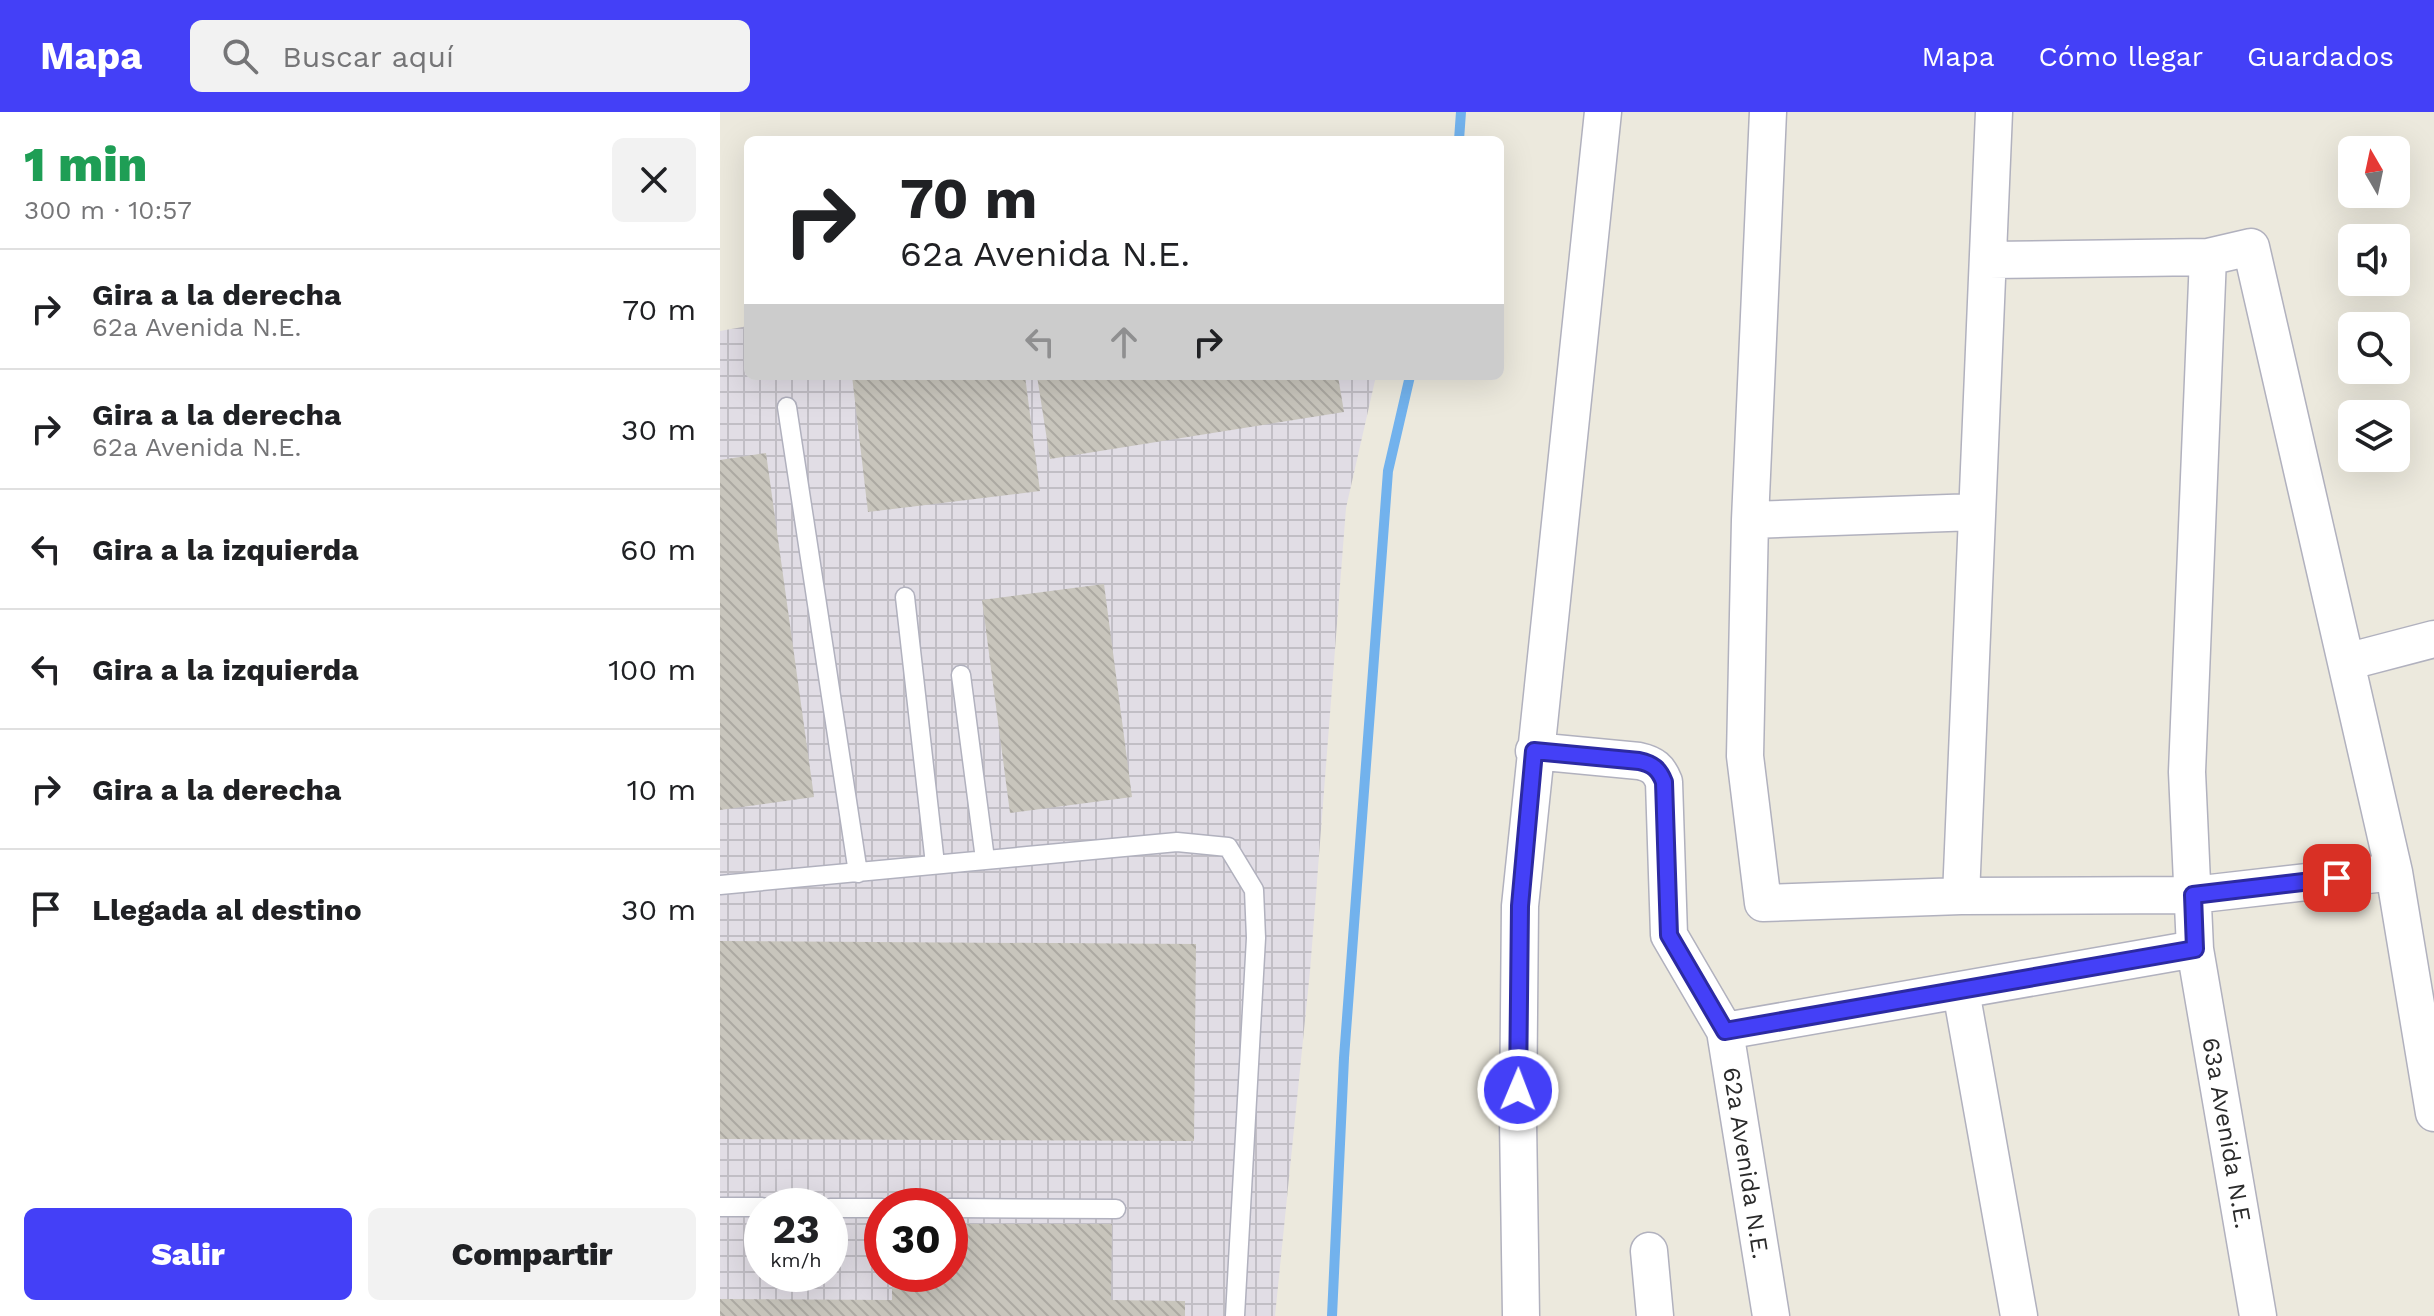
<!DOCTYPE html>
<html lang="es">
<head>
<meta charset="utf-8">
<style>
	body { margin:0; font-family:"Work Sans",sans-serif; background:#f2f2f2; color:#202124; height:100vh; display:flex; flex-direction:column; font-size:30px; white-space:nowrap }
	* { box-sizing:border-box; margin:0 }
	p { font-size:26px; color:#757577 }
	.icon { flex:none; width:44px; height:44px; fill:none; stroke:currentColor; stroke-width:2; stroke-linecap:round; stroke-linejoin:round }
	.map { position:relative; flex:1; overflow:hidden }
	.sheet { display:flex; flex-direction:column; background:#fff; width:720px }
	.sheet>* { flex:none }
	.hud { position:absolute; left:24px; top:24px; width:760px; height:244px; border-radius:12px; box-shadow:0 8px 32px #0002; background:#fff; color:#202124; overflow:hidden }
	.needle { width:52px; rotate:351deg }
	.fabs { position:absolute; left:1618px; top:24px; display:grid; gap:16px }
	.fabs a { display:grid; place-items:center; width:72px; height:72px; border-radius:12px; background:#fff; box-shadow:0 8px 32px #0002; font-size:40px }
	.speed { position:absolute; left:24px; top:1076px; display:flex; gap:16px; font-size:40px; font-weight:700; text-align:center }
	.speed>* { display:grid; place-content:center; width:104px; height:104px; border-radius:50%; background:#fff; box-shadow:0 8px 32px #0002; line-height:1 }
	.speed small { font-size:20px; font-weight:400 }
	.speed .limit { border:12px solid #d22; background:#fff; color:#111 }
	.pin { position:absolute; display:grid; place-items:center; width:68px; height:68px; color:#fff; margin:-34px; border-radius:16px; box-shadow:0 4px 12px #0006 }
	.me { position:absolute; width:88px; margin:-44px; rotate:1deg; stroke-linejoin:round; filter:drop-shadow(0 0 6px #0008) }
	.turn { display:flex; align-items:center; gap:28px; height:168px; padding:0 24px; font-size:36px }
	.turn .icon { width:104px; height:104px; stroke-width:2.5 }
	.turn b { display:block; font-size:56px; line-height:68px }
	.lanes { display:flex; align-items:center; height:76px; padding:0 24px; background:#0003; justify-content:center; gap:40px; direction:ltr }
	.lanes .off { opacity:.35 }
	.round { display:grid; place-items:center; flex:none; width:84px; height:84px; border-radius:12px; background:#f2f2f2 }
	.summary { display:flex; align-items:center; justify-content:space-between; height:136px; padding:0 24px }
	h1 { font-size:48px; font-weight:800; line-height:60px; color:#1e9e55 }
	.cta { display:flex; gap:16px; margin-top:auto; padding:16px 24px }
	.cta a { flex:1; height:92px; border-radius:12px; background:#4440f7; color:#fff; font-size:32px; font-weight:800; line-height:92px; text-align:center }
	.cta a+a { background:#f2f2f2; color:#202124 }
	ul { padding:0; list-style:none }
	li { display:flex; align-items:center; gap:24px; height:120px; padding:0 24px; border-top:2px solid #e0e0e0 }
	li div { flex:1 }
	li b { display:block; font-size:30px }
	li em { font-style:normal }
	header { display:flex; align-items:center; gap:48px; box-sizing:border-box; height:112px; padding:0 40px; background:#4440f7; color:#fff }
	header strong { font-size:38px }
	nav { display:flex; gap:44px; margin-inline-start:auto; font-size:28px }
	.search { width:560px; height:72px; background:#f2f2f2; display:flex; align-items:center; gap:20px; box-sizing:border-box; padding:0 28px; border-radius:12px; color:#757577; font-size:30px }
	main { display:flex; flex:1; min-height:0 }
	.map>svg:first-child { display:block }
</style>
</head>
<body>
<header>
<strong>Mapa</strong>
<div class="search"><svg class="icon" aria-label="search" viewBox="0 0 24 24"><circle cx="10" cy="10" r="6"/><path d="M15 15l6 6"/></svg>Buscar aquí</div>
<nav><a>Mapa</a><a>Cómo llegar</a><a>Guardados</a></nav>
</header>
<main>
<section class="sheet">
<div class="summary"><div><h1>1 min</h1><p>300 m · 10:57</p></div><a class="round"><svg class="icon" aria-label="close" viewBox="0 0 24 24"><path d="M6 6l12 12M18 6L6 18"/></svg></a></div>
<ul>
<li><svg class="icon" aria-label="right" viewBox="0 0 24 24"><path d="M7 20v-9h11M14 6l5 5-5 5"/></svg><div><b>Gira a la derecha</b><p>62a Avenida N.E.</p></div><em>70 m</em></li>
<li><svg class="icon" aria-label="right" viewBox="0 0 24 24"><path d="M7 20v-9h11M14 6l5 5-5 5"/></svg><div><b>Gira a la derecha</b><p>62a Avenida N.E.</p></div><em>30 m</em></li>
<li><svg class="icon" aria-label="left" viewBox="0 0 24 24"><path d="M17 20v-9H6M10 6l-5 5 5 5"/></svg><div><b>Gira a la izquierda</b></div><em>60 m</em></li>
<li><svg class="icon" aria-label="left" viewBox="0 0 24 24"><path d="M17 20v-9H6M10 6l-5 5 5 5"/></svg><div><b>Gira a la izquierda</b></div><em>100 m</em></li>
<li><svg class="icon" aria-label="right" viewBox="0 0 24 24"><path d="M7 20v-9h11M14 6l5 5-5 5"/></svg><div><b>Gira a la derecha</b></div><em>10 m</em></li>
<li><svg class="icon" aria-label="arrive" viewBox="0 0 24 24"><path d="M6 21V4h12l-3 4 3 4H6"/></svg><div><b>Llegada al destino</b></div><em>30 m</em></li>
</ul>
<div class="cta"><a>Salir</a><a>Compartir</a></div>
</section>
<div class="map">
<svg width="1714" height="1204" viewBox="0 0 1714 1204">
	<defs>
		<pattern id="industrial-grid" width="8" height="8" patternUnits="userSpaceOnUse" patternTransform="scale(2)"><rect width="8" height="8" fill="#e1dde5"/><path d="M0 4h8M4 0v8" fill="none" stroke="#c1bec5"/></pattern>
		<pattern id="building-back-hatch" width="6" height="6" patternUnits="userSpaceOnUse" patternTransform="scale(2)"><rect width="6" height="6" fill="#c8c5bc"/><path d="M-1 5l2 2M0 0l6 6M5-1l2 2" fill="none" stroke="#aca9a2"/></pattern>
	</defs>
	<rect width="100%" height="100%" fill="#ece9dd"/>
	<!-- industrial -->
	<path fill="url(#industrial-grid)" fill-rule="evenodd" d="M28 214V264H656L626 396 590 859 555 1204H0V219ZM42 1094H110V1162H42ZM162 1094H230V1162H162Z"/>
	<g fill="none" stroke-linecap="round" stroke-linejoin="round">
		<!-- stream -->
		<path stroke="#72b2ed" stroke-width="10" d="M739 28 741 0
			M612 1204 624 946 668 359 690 264"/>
	</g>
	<!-- building -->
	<path fill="url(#building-back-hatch)" d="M132 264H305L320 379 148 400Z
		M317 264H618L624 300 330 347Z
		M46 341 94 685 0 698V348Z
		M384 472 412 685 290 701 262 488Z
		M0 829 476 832 474 1029 0 1027Z
		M230 1112H392L391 1188 465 1189V1204H0V1187L172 1188V1162H230Z"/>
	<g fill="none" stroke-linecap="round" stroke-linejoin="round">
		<defs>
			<path id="service" d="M67 295 138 761
				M185 485 215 752
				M241 563 265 747
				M0 773 457 730 508 735 534 778 536 826 515 1204
				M0 1095H42
				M110 1096H162
				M230 1096 396 1097"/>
			<path id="minor" d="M1048 0 1030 408 1025 644 1043 791 1241 784 1473 783 1674 760
				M1488 145 1467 660 1475 837 1538 1204
				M1269 148 1488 145 1531 135 1674 760 1714 1001
				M1030 408 1256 400
				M1626 550 1714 527
				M814 639 919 649C933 652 939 657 944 670L949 823 1005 919 1051 1204
				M1241 784 1274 0
				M1241 879 1299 1204
				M1005 919 1475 837
				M929 1139 935 1204
				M801 1204 798 1008 800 794 883 0"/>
		</defs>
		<!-- service casing -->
		<use href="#service" stroke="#b1b1be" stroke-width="21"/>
		<!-- minor casing -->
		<use href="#minor" stroke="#b1b1be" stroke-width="39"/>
		<!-- service -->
		<use href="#service" stroke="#fff" stroke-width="18"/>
		<!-- minor -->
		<use href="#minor" stroke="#fff" stroke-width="36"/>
	</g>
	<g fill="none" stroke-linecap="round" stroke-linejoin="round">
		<defs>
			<path id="route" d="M798 978 800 794 814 639 919 649C933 652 939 657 944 670L949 823 1005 919 1475 837 1473 783 1617 766"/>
		</defs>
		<!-- route casing -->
		<use href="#route" stroke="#2c2aa1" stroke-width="20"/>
		<!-- route -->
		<use href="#route" stroke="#4440f7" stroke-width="14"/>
	</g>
	<g text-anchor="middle" stroke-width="8" stroke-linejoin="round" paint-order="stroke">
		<!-- street labels -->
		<g font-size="24" fill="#2b2b2b" stroke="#fff">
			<text transform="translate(1507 1021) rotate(80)" y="8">63a Avenida N.E.</text>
			<text transform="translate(1026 1051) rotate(81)" y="8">62a Avenida N.E.</text>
		</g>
	</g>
</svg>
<div class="fabs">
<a><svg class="needle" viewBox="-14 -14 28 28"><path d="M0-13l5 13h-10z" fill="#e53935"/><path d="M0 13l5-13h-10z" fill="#757577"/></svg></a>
<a><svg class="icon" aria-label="sound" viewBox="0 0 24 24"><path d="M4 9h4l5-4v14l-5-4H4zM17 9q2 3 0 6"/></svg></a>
<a><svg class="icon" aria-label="search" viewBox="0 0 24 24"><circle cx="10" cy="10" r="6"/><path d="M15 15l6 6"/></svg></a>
<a><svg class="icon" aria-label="layers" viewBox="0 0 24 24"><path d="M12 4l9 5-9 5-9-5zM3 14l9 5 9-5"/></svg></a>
</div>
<div class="speed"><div>23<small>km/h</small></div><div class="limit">30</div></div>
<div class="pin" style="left:1617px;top:766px;background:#d93025"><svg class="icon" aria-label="arrive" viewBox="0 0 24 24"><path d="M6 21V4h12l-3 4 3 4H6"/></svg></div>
<svg class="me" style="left:798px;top:978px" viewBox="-20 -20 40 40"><circle r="17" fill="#4440f7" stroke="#fff" stroke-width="3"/><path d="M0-11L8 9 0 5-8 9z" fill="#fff"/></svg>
<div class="hud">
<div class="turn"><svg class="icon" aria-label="right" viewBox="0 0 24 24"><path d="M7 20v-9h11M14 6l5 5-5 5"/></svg><div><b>70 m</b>62a Avenida N.E.</div></div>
<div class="lanes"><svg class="icon off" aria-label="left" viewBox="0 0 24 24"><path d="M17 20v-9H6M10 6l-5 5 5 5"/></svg><svg class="icon off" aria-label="ahead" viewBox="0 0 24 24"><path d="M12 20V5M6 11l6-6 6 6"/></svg><svg class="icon" aria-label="right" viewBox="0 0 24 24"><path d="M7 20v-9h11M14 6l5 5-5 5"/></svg></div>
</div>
</div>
</main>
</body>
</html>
